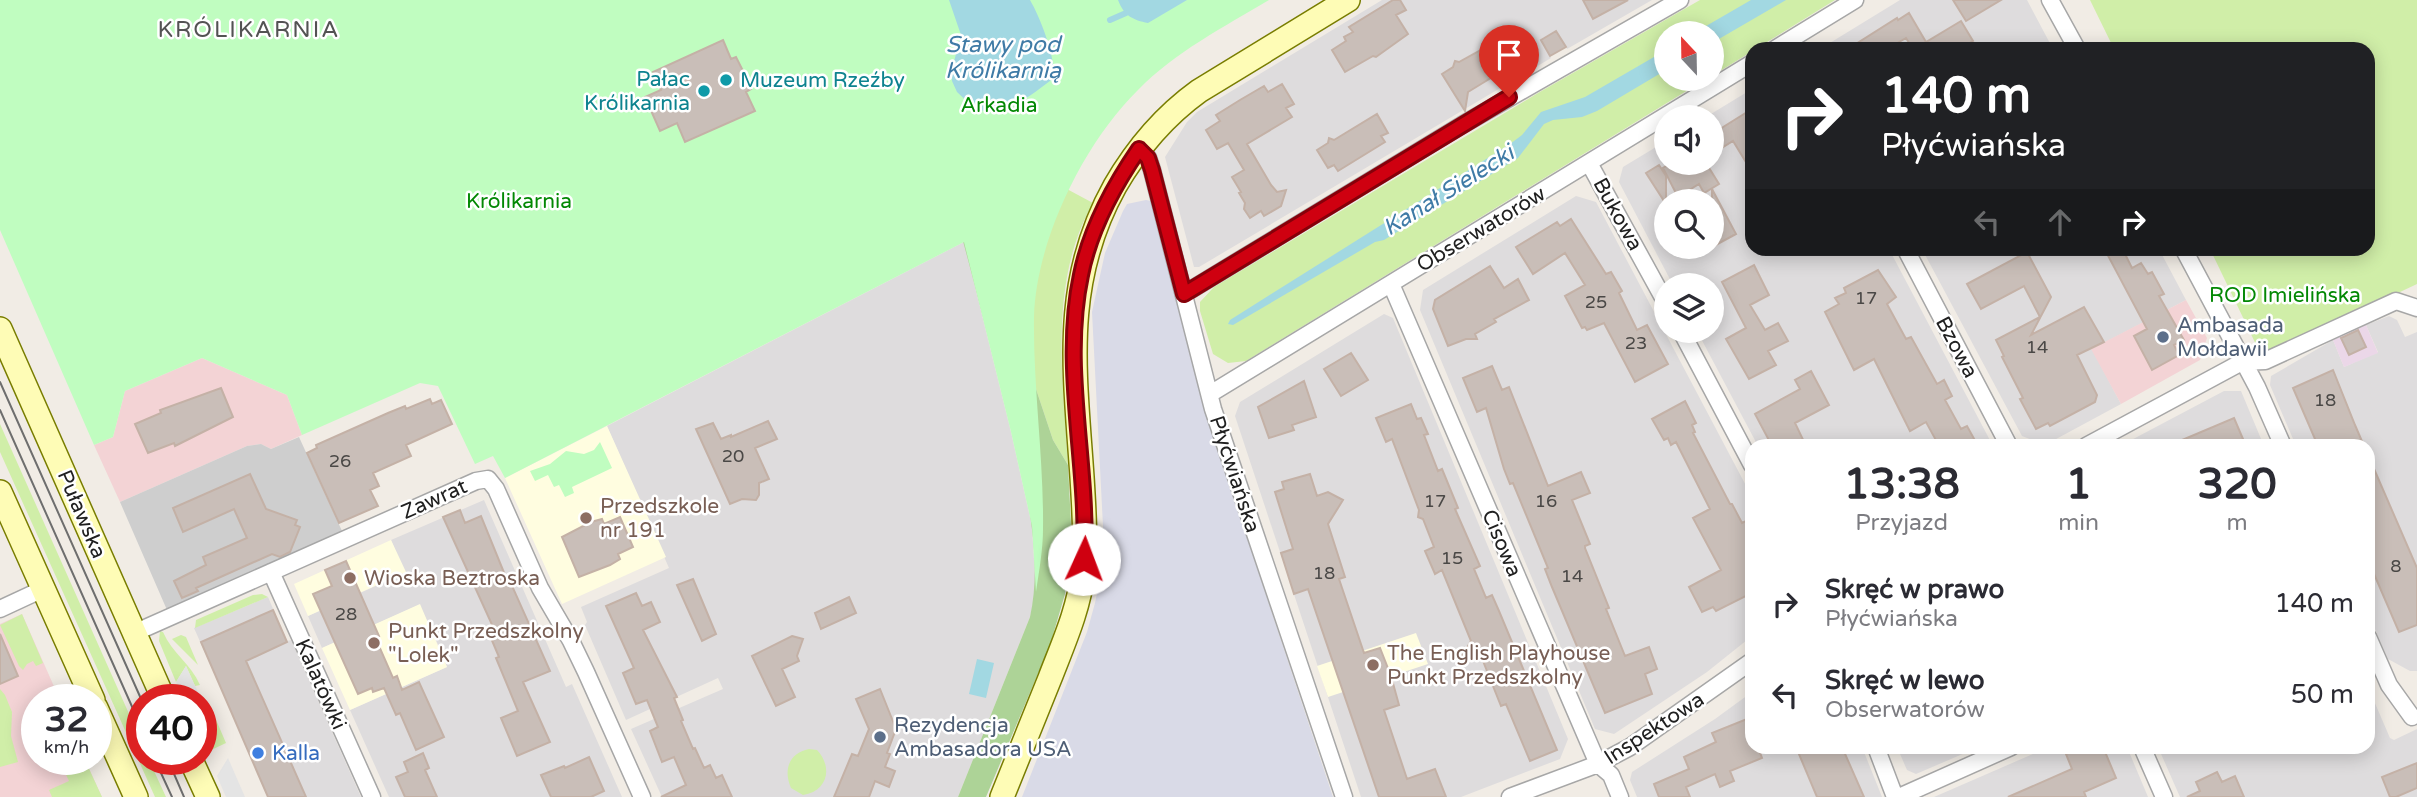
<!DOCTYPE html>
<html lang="pl">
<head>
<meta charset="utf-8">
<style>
	body { margin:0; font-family:"Varela Round",sans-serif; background:#f2f2f3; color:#2b2b33; height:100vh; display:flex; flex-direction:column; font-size:26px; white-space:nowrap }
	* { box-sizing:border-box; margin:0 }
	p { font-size:23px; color:#7c7c81 }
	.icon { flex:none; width:38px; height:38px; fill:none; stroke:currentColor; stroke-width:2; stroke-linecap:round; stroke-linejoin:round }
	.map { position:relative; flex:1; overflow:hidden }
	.details { position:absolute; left:1745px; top:439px; width:630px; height:315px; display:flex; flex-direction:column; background:#fff; border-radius:21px; box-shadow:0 4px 18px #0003 }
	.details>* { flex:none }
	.hud { position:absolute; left:1745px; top:42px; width:630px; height:214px; border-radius:21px; box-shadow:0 4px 18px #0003; background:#202124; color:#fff; overflow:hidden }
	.needle { width:46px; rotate:338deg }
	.buttons { position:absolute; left:1654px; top:21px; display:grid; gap:14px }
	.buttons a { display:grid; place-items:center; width:70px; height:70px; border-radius:50%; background:#fff; box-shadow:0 4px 18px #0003; font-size:35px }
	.speed { position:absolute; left:21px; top:684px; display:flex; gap:14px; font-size:35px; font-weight:700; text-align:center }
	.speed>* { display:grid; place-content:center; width:91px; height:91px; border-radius:50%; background:#fff; box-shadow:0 4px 18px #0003; line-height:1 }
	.speed small { font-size:18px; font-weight:400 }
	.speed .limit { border:10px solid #d22; background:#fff; color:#111 }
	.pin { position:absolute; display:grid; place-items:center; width:60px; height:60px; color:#fff; margin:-72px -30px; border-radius:50% 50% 50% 0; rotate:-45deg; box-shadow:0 0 7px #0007 }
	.pin .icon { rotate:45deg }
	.me { position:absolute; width:77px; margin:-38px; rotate:2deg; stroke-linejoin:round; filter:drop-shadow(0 0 5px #0008) }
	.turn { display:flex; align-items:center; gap:24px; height:147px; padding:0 21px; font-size:32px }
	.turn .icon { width:91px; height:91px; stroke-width:2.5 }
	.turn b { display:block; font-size:49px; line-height:60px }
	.lanes { display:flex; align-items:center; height:66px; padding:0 21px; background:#0003; justify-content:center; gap:35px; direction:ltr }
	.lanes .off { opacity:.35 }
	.eta { display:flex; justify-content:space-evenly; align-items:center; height:119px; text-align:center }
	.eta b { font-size:42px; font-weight:700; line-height:49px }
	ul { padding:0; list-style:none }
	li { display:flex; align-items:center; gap:21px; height:91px; padding:0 21px }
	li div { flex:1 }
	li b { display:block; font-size:26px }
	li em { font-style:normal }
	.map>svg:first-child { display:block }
</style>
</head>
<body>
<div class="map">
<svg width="2417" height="797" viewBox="0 0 2417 797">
	<rect width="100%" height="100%" fill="#f1ece5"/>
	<!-- residential -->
	<path fill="#dedcdd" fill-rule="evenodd" d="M1382 0H1652L1567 49 1566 47 1550 56 1551 58 1199 267H1194L1165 157 1187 122 1197 112Z
		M1900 0H2027L2053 49H1820Z
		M1752 89V248L1889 249 1993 446H1758L1697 331H1712V285H1673L1619 182 1623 167 1666 141V163H1712V117H1706ZM1666 201H1712V247H1666Z
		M1576 196 1596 202 1752 497V636L1707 672 1614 734 1595 729 1420 310 1423 290Z
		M964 242 1011 432 1032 526 1036 592 1030 617 958 797H662L631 729 723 689 718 678 626 720 585 625 587 622 581 607 669 568 607 426Z
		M1922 249H2159L2186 300 2092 349 2121 404 2045 445 2022 436Z
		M1384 314 1393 318 1568 739 1560 759 1461 797H1361L1235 416 1240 402Z
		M2389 316 2397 320 2405 337 2417 332V671H2410L2388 659 2368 613V446H2296L2270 385 2271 376 2333 340 2344 367 2378 352 2366 325Z
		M2224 391H2241L2264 446H2120Z
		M484 500 566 687 572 684 622 797H389L350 710 447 667 434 635 419 605 322 648 308 616 405 573 391 540Z
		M268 597 287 641 291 640 361 797H269L194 628Z
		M2368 687 2390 738 2394 740 2417 729V797H2180L2158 747H2368Z
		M1752 692V747H1862L1882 797H1637L1630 780 1632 772 1715 719Z
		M1897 747H1979L1916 774 1907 770Z
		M2049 747H2127L2148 797H1934Z"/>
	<!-- commercial -->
	<path fill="#f3d3d5" d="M2186 300 2207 338 2200 360 2121 404 2091 349Z
		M202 358 287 395 302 435 271 449 261 444 247 446 120 502 94 445 113 437 125 391Z
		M22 614 60 700H37V760H85L102 797H0V624Z"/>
	<!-- industrial -->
	<path fill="#ebd7e8" d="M2366 325 2378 353 2344 367 2333 340Z"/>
	<!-- education -->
	<path fill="#fffde0" d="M607 426 666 557 562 604 505 478Z
		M391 540 406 572 308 616 294 584Z
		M420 604 447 667 350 710 322 648Z
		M1416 633 1428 664 1328 697 1317 666Z"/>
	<!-- religious -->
	<path fill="#cecece" d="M299 437 342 531 167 610 120 502 247 446 261 444 271 449Z"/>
	<!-- grass -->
	<path fill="#d0eea8" d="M1700 0H1835L1712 76V33H1666V79H1706L1246 361 1228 363 1213 354 1200 311V302L1214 287 1538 93Z
		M2090 0H2417V284L2262 357 2210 249 2368 248V49H2114Z
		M1007 157 1093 203C1048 282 1063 378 1068 465L1053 440 991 254Z
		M0 424 142 743V760H149L166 797H155L0 452Z
		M262 594 268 597 195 628 196 620 253 595Z
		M22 614 43 663 36 666 33 661 27 664 23 670 19 666 0 625Z
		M160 631 163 632C172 653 191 664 200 685L195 686 186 666 176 682 159 641Z
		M181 635 186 637 198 665 172 639Z
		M0 689 5 695 12 712 11 736 18 762 0 767Z
		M37 707V752C29 737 28 722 37 707Z
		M214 715 226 743 207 752 204 745 214 727 209 717Z
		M809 749 817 750C833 767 828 791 803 795L791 788C783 770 789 753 809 749Z
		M59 760H85L102 797H52L49 790 69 781Z"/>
	<!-- forest -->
	<path fill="#add397" d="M948 187 991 254 1053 440 1068 465 1072 544 1065 594 1050 645 986 797H958L1030 617C1046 545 1018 459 1001 388 984 320 967 254 948 187Z"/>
	<!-- park -->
	<path fill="#c0fdc0" d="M0 0H1269C1224 27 1175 52 1138 90 1084 143 1036 240 1034 317 1033 388 1044 459 1043 529 1043 550 1039 571 1036 592L1032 526 1011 432 964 242 505 478 493 456 475 464 438 386 420 383 302 435 287 395 202 358 125 391 113 437 94 445 0 230Z
		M600 442 612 468 572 487 574 493 565 497 559 485 554 487 548 475 535 481 530 471 550 464 566 451 584 454 594 450Z"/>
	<!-- parking -->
	<path fill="#e4e4e4" d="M186 666 214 727 204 745 201 739V700H184L176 682Z
		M228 758 245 797H226L217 776Z"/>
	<!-- plaza -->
	<path fill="#d9dae7" d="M1146 200 1151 201 1152 204 1210 426 1333 797H1022L1087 632 1095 603 1101 574 1103 526 1092 312 1105 253 1123 211 1127 204Z"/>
	<!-- water -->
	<path fill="#a2d8e2" d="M949 0H1030C1041 19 1055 56 1054 78 1030 96 1008 115 976 110L957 92 952 81V69L961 35Z
		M1118 0H1187L1148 23C1133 20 1124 16 1118 0Z
		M1751 0H1786L1712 43V33H1694Z
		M1666 50V70L1597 111 1582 117 1553 120 1544 124 1518 158 1384 240 1375 242 1233 325 1228 324 1230 320 1510 144 1522 135 1541 112 1585 97Z
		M977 659 994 663 986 698 969 694Z"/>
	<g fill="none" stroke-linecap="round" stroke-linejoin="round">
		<!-- stream -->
		<path stroke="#a2d8e2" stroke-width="6" d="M1110 20 1126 13
			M1048 46 1056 43"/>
	</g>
	<!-- building -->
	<path fill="#c9beb8" stroke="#c4b1a6" stroke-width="2" d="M1393 0H1400L1406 10 1396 15 1408 34 1376 57 1373 56 1345 72 1332 50 1346 41 1344 37 1353 32 1349 27Z
		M1583 0H1628L1593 19Z
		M1953 0H2001L1966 21Z
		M1909 13 1926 42 1961 21 1973 41 1959 49H1913L1906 38 1887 49H1848L1897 18 1898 20Z
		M1556 31 1566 47 1550 56 1541 40Z
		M1503 37 1515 56 1508 60 1512 65 1468 92 1465 111 1442 74 1453 67 1455 61 1459 62 1486 47 1487 42 1493 43Z
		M723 40 731 59 736 57 744 73 751 89 746 92 755 111 685 142 677 123 660 131 645 97 661 90 653 72Z
		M1282 84 1294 104 1286 108 1292 117 1247 144 1271 185 1277 192 1286 190 1281 206 1264 216 1261 211 1250 218 1244 209 1245 203 1239 193 1241 192 1232 177 1244 170 1228 143 1217 149 1206 130 1220 121 1216 115 1240 100 1264 86 1268 92Z
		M1752 109V172L1733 141 1712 154V134Z
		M1377 114 1388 133 1381 136 1385 142 1338 171 1334 165 1328 168 1317 150 1328 143 1329 138 1334 140Z
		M1672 163H1706L1719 184 1704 193 1699 184 1678 197 1663 168Z
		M1659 165 1666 176V204L1646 173Z
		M1712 189 1736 234 1712 247Z
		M1571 219 1606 274 1611 272 1622 291 1619 293 1637 330 1647 325 1668 364 1635 382 1604 323 1587 330 1585 327 1582 328 1565 296 1585 285 1565 253 1533 274 1516 247 1557 222 1560 226Z
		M2104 248H2122L2132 268 2141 263 2148 274 2152 272 2164 294 2159 296 2184 340 2174 345 2179 355 2152 370 2134 336 2147 329Z
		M2027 252 2051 297 2031 335 2084 307 2104 342 2077 355 2097 395 2095 402 2050 426 2048 423 2036 429 2020 399 2023 398 2002 357 2004 356 1996 340 2040 317 2024 286 1981 309 1967 284Z
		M1754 265 1769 295 1750 305 1765 330 1778 323 1788 341 1768 351 1776 365 1749 379 1726 339 1746 328 1722 282Z
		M1490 266 1504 288 1518 279 1529 300 1494 319 1496 322 1475 334 1477 339H1466L1448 346 1433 309 1435 300Z
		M1878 270 1896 297 1887 304 1906 339 1911 337 1937 384 1944 380 1952 396 1945 400 1961 429 1967 426 1978 446H1930L1937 442 1926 422 1910 431 1874 359 1854 370 1825 312 1839 304 1835 298 1846 293 1844 288Z
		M2358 330 2366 347 2349 355 2341 338Z
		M1351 353 1368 380 1341 396 1324 369Z
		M1492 366 1502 390 1509 387 1548 486 1581 472 1590 493 1572 500 1590 544 1585 546V548L1609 608 1606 609 1625 656 1649 647 1657 669 1645 674 1652 694 1605 713 1552 587 1545 569 1548 568 1513 483 1510 484 1504 469 1486 408 1477 412 1463 378Z
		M2333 370 2355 425 2364 446H2318L2293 388Z
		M1811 371 1829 405 1795 423 1806 446H1772L1755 414 1800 389 1795 380Z
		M1304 381 1316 417 1292 425 1294 430 1269 438 1258 407Z
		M221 388 233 417 175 446 174 443 148 453 135 424 161 413 160 410Z
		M430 399 432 404 441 400 452 424 406 445 411 456 373 473 379 486 370 490 378 506 339 523 307 453 317 448 316 445 388 413 405 406 406 409Z
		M1685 401 1696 423 1692 425 1695 432 1693 433 1730 504H1732L1742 523 1746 521 1752 532V593L1716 611 1713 607 1702 612 1689 587 1721 570 1693 518 1710 509 1676 442 1671 445 1668 438 1664 440 1652 419Z
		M1411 404 1417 419 1421 418 1428 434 1424 435 1438 471 1442 469 1458 508 1455 509 1480 566 1474 569 1486 598 1492 595 1499 611 1557 750 1530 761 1506 704 1501 706 1479 651 1460 659 1471 641 1442 570 1435 574 1425 551 1434 547 1423 519 1418 517 1419 510 1392 439 1386 442 1376 418Z
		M2234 418 2246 446H2168Z
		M768 421 777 439 755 448 769 479 759 483V495L756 500 742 499 730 504 696 429 713 423 721 439 731 435V437Z
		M2368 455 2417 568V625L2399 632 2368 560Z
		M250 474 266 509 297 520 295 525 300 527 290 552 280 557 272 554 196 588 198 591 182 598 174 581 206 565 203 557 247 538 234 509 183 532 173 508Z
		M1310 474 1317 496 1328 492 1343 500 1328 524 1345 577 1339 579 1364 653 1380 648 1391 676 1399 705 1384 710 1407 779 1435 769 1446 797H1379L1308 589 1294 594 1281 553 1293 549 1275 492 1284 489 1282 482Z
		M460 510 465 523 481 516 507 580 509 579 550 671 523 682 550 742 517 756 501 718 518 711 496 658 499 657 488 631 494 629 443 517Z
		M620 517 633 547 618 554 620 559 610 565 579 577 562 537 591 522 602 519 604 524Z
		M346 561 379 636 375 637 393 678 397 676 402 690 419 682 444 737 416 750 400 713 396 715 384 688 373 692 372 688 358 694 313 594 332 586 325 570Z
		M693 579 716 634 702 641 677 585Z
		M636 593 642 606 651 602 660 622 643 630 677 697 674 698 683 720 681 721 693 749 695 748 704 768 710 765 716 778 722 775 732 797H661L686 785 674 757 662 762 650 731 658 727 647 700 636 704 623 673 634 668 606 606Z
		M849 597 856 613 821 629 815 613Z
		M273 610 287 642 246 661 306 797H268L201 642Z
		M0 634 18 676 0 684Z
		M792 636 803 639 797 656 799 661 782 669 795 697 776 706 752 656Z
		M880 689 896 729 887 753 890 754 885 767 895 771 889 787 875 781 869 797H834L852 754 858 756 869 729 856 699Z
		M1752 717V747H1758L1762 758 1730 771 1734 781 1720 787 1715 774 1686 787 1690 797H1659L1654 784 1689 769 1684 757 1716 742 1712 733Z
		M1796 747H1842L1864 797H1817Z
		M2081 747H2103L2116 778 2084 792 2086 797H2008L2072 769 2066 754Z
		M423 753 429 768 425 770 437 797H405L396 777 408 772 404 762Z
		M589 757 604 791 591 797H551L541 775 564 766 565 768Z
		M2417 763V788L2396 797H2390L2382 777Z
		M2217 772 2222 782 2235 776 2244 797H2187L2200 791 2196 782Z"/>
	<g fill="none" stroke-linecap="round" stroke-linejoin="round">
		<defs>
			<path id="street" d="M2050 0 2077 49
				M1775 49 1855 0
				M1139 149 1148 158 1152 170 1213 409 1344 797
				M1589 163 1666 303
				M1905 248 2009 446
				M2183 248 2257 387 2283 446
				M1391 284 1598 764 1611 775 1620 797
				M1184 294 1462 125 1680 0
				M1681 331 1752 465
				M1210 394 1752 63
				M2086 446 2242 362 2265 361 2396 301 2417 308
				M271 572 372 797
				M0 609 43 589
				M134 633 476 481 488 479 496 489 540 588 571 641 586 672 642 797
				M2368 637 2389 685 2412 717
				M1876 747 1895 797
				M2142 747 2164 797
				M1510 797 1598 764 1630 747 1752 661
				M1899 797 2011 747"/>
			<path id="secondary" d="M0 329 164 700
				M0 492 93 700
				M96 708 136 797
				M191 760 208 797
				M1002 797C1018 757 1034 718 1050 678 1063 644 1079 609 1083 572 1086 540 1084 509 1082 477 1075 372 1061 283 1115 186 1137 148 1163 117 1199 91L1348 0"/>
		</defs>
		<!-- street casing -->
		<use href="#street" stroke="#a7a7a7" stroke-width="19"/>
		<!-- secondary casing -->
		<use href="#secondary" stroke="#797d00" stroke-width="26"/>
		<!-- street -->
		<use href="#street" stroke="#fff" stroke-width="16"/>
		<!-- secondary -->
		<use href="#secondary" stroke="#fefcb6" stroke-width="23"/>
		<!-- tram -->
		<path stroke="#6e6e6e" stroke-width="2" d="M0 382 142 701
			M0 410 142 729
			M155 760 172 797
			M168 760 184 797"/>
	</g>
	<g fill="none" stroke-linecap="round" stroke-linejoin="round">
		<defs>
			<path id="route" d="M1084 559C1089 465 1061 368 1081 275 1090 229 1113 187 1139 149L1148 158 1152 170 1184 294 1509 97"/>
		</defs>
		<!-- route casing -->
		<use href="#route" stroke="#87000a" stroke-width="18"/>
		<!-- route -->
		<use href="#route" stroke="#cf0010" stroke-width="12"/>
	</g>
	<!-- markers -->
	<g fill="#0f9aa8" stroke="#fff" stroke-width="2.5">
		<circle cx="726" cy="80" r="7"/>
		<circle cx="704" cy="91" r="7"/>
	</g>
	<g fill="#5c6f8a" stroke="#fff" stroke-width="2.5">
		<circle cx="2163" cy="337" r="7"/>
		<circle cx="880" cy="737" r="7"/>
	</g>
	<g fill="#8d6e63" stroke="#fff" stroke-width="2.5">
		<circle cx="586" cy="518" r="7"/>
		<circle cx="350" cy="578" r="7"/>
		<circle cx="374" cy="643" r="7"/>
		<circle cx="1373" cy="665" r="7"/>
	</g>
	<circle fill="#3f7fe0" stroke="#fff" stroke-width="2.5" cx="258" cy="753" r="7"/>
	<g text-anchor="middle" stroke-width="5" stroke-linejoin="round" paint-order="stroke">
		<!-- number labels -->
		<g font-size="18" fill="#4a4846">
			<text x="1866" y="304">17</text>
			<text x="1596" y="308">25</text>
			<text x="1636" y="349">23</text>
			<text x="2037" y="353">14</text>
			<text x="2325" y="406">18</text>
			<text x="733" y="462">20</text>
			<text x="340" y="467">26</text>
			<text x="1435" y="507">17</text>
			<text x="1546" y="507">16</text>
			<text x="1452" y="564">15</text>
			<text x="2396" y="572">8</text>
			<text x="1324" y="579">18</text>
			<text x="1572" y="582">14</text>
			<text x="346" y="620">28</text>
		</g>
		<!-- culture labels -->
		<g font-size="21" fill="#0d838f" stroke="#fff" text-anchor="end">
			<text x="690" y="86">Pałac<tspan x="690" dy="24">Królikarnia</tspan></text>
			<text x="740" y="87" text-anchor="start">Muzeum Rzeźby</text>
		</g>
		<!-- park labels -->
		<g font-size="21" fill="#038804" stroke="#fff">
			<text x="999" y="112">Arkadia</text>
			<text x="519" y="208">Królikarnia</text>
			<text x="2285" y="302">ROD Imielińska</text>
		</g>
		<!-- street labels -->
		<g font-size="21" fill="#202020" stroke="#fff">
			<text transform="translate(1618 214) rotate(61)" y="7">Bukowa</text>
			<text transform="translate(1481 229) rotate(-31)" y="7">Obserwatorów</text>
			<text transform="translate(1957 347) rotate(62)" y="7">Bzowa</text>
			<text transform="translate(1235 474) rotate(72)" y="7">Płyćwiańska</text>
			<text transform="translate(434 499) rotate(-24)" y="7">Zawrat</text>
			<text transform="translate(82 514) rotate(67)" y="7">Puławska</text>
			<text transform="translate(1502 543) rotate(67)" y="7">Cisowa</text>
			<text transform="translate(321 684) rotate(66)" y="7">Kalatówki</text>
			<text transform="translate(1654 728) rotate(-33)" y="7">Inspektowa</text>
		</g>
		<!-- service labels -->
		<g font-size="21" fill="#4e5e75" stroke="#fff" text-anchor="start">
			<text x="2177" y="332">Ambasada<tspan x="2177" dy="24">Mołdawii</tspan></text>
			<text x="894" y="732">Rezydencja<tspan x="894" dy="24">Ambasadora USA</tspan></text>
		</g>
		<!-- education labels -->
		<g font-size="21" fill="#785e54" stroke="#fff" text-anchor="start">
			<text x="600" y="513">Przedszkole<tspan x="600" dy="24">nr 191</tspan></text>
			<text x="364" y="585">Wioska Beztroska</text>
			<text x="388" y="638">Punkt Przedszkolny<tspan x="388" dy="24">"Lolek"</tspan></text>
			<text x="1387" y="660">The English Playhouse<tspan x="1387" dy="24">Punkt Przedszkolny</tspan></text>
		</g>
		<!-- shop labels -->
		<g font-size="21" fill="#366cbe" stroke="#fff" text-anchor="start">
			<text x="272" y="760">Kalla</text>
		</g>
		<!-- neighbourhood labels -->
		<g font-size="23" letter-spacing="2" fill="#535353" stroke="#fff">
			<text x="249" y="37">KRÓLIKARNIA</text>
		</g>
		<!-- water labels -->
		<g font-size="23" font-style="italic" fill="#3f7ba6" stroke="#fff">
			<text x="1003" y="52">Stawy pod<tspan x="1003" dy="26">Królikarnią</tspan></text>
			<text transform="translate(1448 190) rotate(-32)" y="8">Kanał Sielecki</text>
		</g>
	</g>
</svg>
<div class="buttons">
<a><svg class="needle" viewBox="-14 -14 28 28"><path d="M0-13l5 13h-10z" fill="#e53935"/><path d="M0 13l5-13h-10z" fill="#7c7c81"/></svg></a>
<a><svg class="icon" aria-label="sound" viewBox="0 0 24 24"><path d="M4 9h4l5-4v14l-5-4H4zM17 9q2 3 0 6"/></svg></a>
<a><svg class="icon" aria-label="search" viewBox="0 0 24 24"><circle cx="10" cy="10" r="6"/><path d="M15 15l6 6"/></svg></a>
<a><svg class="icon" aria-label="layers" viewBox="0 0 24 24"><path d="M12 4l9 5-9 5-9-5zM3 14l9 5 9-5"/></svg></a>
</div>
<div class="speed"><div>32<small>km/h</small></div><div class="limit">40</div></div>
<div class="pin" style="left:1509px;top:97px;background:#d93025"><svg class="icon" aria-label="arrive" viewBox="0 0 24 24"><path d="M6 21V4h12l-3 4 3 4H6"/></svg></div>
<svg class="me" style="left:1084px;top:559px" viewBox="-20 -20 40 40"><circle r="19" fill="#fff"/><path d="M0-13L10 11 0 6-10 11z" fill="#cf0010"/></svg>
<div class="hud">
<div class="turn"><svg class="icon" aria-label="right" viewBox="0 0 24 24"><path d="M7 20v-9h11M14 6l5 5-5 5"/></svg><div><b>140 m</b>Płyćwiańska</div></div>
<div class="lanes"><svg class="icon off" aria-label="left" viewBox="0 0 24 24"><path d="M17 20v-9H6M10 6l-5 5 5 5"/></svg><svg class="icon off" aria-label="ahead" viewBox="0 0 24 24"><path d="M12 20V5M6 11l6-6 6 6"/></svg><svg class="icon" aria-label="right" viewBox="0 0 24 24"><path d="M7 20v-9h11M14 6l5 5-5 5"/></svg></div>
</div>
<section class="details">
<div class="eta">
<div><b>13:38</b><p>Przyjazd</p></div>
<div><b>1</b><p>min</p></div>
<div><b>320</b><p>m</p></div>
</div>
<ul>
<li><svg class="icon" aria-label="right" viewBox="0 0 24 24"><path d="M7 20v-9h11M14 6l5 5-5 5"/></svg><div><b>Skręć w prawo</b><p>Płyćwiańska</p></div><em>140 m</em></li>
<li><svg class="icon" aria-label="left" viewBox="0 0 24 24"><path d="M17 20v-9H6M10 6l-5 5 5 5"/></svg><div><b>Skręć w lewo</b><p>Obserwatorów</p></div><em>50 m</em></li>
</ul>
</section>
</div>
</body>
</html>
